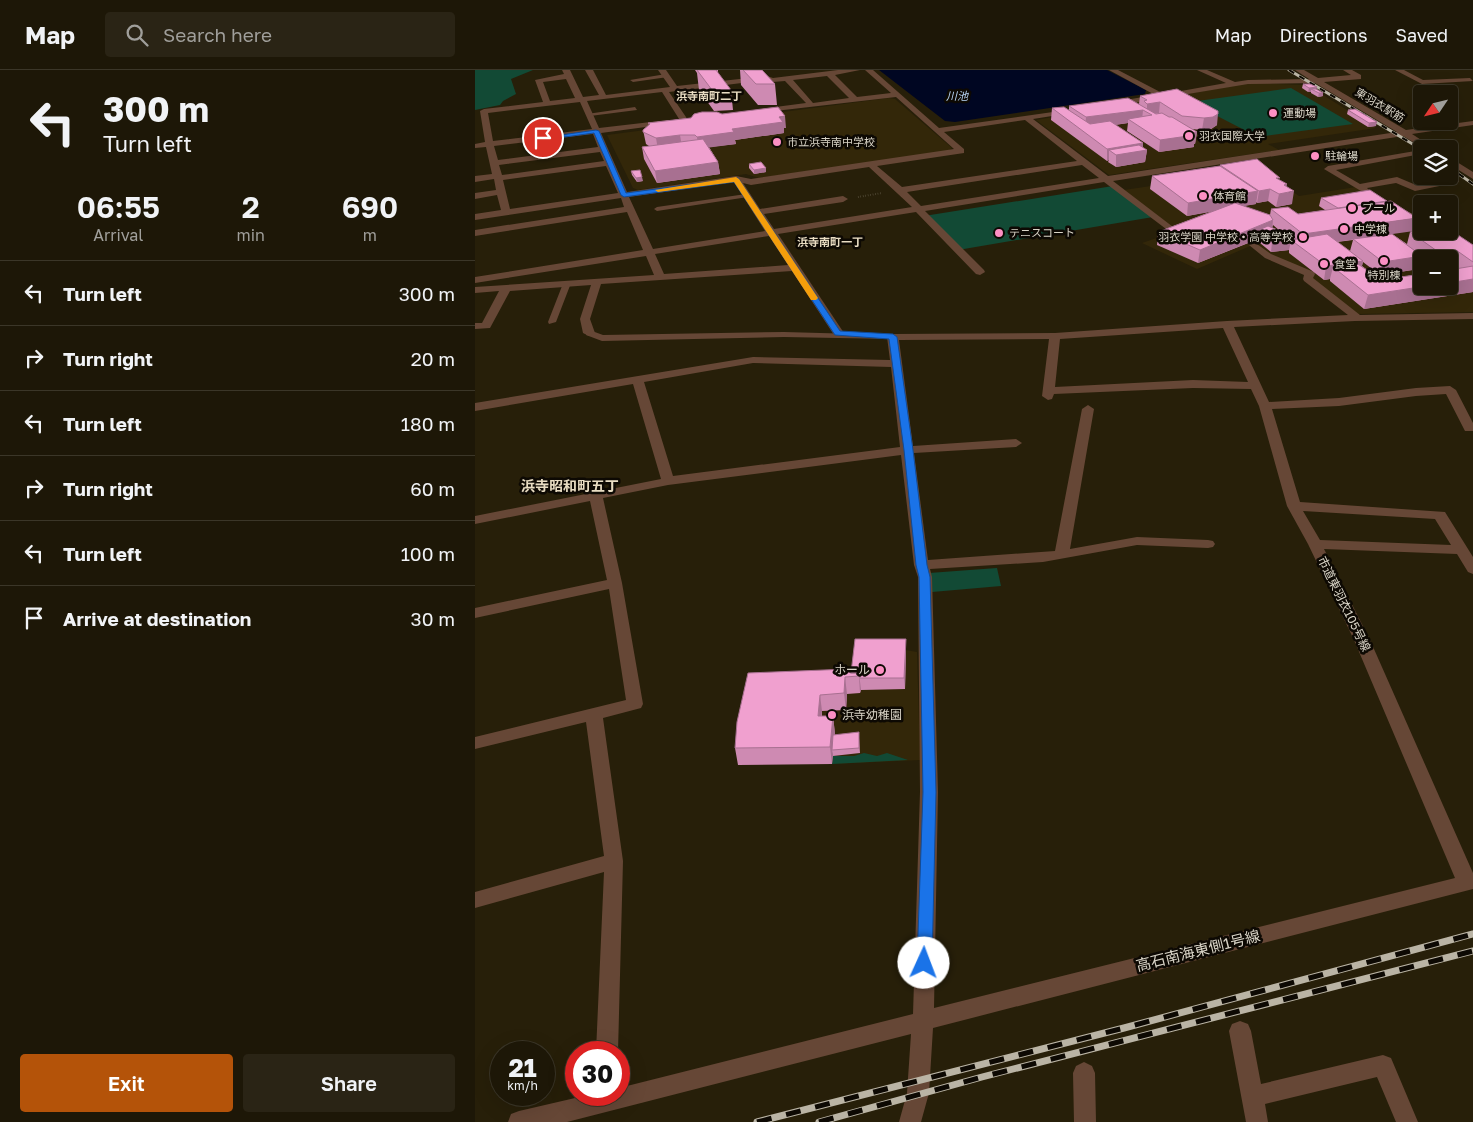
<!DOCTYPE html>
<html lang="en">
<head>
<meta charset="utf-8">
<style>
	body { margin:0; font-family:"Golos Text","Noto Sans JP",sans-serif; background:#2a2415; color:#f1f3f6; height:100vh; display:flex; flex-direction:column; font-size:19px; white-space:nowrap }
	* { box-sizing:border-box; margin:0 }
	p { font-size:16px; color:#a09f9b }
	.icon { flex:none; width:28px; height:28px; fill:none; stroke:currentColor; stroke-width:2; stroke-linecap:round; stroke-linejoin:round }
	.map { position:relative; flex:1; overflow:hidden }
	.sheet { display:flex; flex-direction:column; background:#1d1707; width:475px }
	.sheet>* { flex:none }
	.hud { background:#1d1707; color:#f1f3f6; overflow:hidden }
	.needle { width:32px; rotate:235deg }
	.fabs { position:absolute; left:938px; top:15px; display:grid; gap:10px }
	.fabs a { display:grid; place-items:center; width:45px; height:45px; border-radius:5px; background:#1d1707; box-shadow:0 5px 20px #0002,0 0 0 1px #3b3628; font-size:25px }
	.speed { position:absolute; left:15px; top:971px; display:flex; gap:10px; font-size:25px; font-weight:700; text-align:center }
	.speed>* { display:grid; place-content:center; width:65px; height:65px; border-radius:50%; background:#1d1707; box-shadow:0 5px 20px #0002,0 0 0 1px #3b3628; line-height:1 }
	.speed small { font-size:12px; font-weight:400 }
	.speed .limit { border:8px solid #d22; background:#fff; color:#111 }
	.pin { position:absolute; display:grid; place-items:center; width:42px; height:42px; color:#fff; margin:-21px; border:2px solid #fff; border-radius:50%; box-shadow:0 1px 5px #0007 }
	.me { position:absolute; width:55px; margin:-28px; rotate:2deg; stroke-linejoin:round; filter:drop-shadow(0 0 4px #0008) }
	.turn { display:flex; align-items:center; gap:18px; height:105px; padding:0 20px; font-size:22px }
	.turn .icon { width:65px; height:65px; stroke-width:2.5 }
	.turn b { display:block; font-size:35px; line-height:42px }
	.eta { display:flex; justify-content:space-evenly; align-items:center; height:85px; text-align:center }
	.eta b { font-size:30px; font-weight:600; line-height:35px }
	.action { display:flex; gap:10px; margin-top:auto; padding:10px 20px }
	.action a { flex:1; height:58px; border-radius:5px; background:#b45309; color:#fff; font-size:20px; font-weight:600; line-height:58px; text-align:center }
	.action a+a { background:#2a2415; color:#f1f3f6 }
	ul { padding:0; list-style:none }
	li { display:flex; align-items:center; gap:15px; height:65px; padding:0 20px; border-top:1px solid #3b3628 }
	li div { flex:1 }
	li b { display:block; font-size:19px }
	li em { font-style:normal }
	header { display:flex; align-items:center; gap:30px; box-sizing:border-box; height:70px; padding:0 25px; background:#1d1707; border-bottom:1px solid #3b3628 }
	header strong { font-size:24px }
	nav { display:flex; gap:28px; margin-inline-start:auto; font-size:18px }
	.search { width:350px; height:45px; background:#2a2415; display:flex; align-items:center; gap:12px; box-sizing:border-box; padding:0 18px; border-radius:5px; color:#a09f9b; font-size:19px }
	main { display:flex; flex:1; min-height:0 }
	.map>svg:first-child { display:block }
</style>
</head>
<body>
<header>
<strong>Map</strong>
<div class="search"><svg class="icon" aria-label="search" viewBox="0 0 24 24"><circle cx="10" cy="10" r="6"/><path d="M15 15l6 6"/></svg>Search here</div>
<nav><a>Map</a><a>Directions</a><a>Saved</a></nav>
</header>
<main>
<section class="sheet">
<div class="hud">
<div class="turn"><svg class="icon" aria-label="left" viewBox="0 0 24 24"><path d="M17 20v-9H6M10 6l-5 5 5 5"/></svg><div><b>300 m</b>Turn left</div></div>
</div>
<div class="eta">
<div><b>06:55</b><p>Arrival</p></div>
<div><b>2</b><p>min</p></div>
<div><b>690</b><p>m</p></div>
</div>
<ul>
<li><svg class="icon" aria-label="left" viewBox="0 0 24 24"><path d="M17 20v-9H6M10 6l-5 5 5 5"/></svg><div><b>Turn left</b></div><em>300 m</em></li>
<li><svg class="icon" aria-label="right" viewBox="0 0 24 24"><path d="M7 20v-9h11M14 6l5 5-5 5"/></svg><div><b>Turn right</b></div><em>20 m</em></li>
<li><svg class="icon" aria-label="left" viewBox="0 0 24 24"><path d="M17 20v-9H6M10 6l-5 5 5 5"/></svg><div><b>Turn left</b></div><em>180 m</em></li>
<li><svg class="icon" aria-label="right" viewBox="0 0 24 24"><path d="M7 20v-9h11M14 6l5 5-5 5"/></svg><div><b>Turn right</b></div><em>60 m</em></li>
<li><svg class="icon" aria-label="left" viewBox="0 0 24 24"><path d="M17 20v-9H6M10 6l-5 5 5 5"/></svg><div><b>Turn left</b></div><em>100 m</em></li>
<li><svg class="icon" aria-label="arrive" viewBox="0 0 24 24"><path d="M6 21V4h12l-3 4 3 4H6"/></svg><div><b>Arrive at destination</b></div><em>30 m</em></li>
</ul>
<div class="action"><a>Exit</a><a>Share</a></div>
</section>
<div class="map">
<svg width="998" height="1052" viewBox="0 0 998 1052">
	<rect width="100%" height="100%" fill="#271f09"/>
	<!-- built -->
	<path fill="#332709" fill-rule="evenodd" d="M775 13 832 15 901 58 793 74 804 80 634 105 561 50Z
		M414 28 420 29 477 78 473 81 284 108 271 104 163 120 158 118 132 65Z
		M789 99 803 105 805 113 824 126 881 117 946 154V161L998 186V242L882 244 836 210 838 204 803 190 780 174 722 199 667 173 702 161 649 120ZM946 189H974V216H946Z
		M431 580 442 582 445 690 357 694 265 669 375 616Z"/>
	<!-- green -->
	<path fill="#124a35" d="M0 0H58L36 9 41 24 28 31 25 35 0 40Z
		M816 18 878 54 783 67 715 32Z
		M638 116 678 147 483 180 449 146Z
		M522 498 526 516 457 522 454 503Z
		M389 683 402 686 412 683 433 690 357 694 358 686H379Z"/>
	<!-- water -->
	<path fill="#000622" d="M404 0H632L671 20 670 24 480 52 470 51Z"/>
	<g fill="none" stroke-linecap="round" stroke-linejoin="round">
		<!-- path -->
		<path stroke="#645d4a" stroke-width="2" stroke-dasharray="0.5 2" stroke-linecap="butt" d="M383 127 407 123"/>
		<!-- lane -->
		<path fill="#664736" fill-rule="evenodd" d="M191 4 193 7 158 12 155 10Z
			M160 37 162 40 115 46 112 44Z
			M271 124 274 126 273 127 182 141 179 139 182 137Z
			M89 211 96 213 81 252 74 254 73 252Z
			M111 261H117L128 265 309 262 418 265 422 267 418 269 309 267 127 271 111 265Z"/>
		<!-- street -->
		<path fill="#664736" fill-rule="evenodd" d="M87 0H95L108 27 124 25 110 0H118L131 25 195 17 183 0H191L202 16 292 6 298 8 363 0H385L360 5 382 27 416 23 390 0H398L464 58 599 39 600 41 596 43 558 49 633 106 922 62 840 13 773 14 641 36H638V32L680 25 634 0H643L689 24 751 13 722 0H732L760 12 773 10 834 9 820 0H829L843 8 876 5 868 0H877L886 5V9L849 12 931 60 998 51V55L937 64 960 79H950L928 66 638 111 702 160 704 162 699 165 629 112 450 141 509 200 510 202 505 205 501 204 441 142 303 164 369 263 363 266 359 265 317 201 126 214 115 249 120 263 114 266 108 263 105 249 116 215 35 221 15 258 0 259V253H7L24 221 0 223V217L179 205 171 186 0 213V207L168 180 152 142 0 166V160L149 137 146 128 0 150V144L26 140 22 125 0 129V123L21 120 19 109 0 112V106L17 104 11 77 0 78V74L10 72 5 41 9 39 68 32 60 10 89 4ZM352 6 374 28 338 33 318 10ZM91 9 100 28 75 31 68 12ZM292 10 298 12 310 11 331 33 286 39 282 41 283 43 421 27 479 79 276 109 261 106 152 122 126 63 193 54 197 52 193 50 124 58 112 31 187 22 206 52H209L213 50 194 22ZM105 32 117 59 18 71 13 43ZM550 50 602 91 427 117 402 96 489 83V79L469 62ZM118 64 123 77 23 90 19 76ZM125 82 129 91 27 105 24 95ZM607 95 624 108 446 136 432 122ZM131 96 143 123 35 139 28 110ZM394 97 437 137 299 159 289 144 368 132 373 129 368 126 285 139 268 113 276 115ZM259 112 290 161 178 179 154 127ZM294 166 313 195 189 204 180 184Z
			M920 0H929L948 10 995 8 998 11 947 14Z
			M946 80V84L861 100 885 114 922 107 941 115 974 109 971 106H974V102L984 108V112L940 121 921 113 892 118 895 121 891 124 849 99 853 96Z
			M974 87 998 102V109L974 94Z
			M924 137 946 148V155L921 142V138Z
			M779 172 796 184 839 202 840 204 838 208 885 245 998 243V249L880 251 759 257 794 332 864 328 941 318 975 316 981 320 998 353V361H990L971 324 941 326 864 336 797 339 825 432 970 442 998 487V504L993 502 982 484 849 479 895 570 998 803V819L458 958 454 1023 446 1052H424L432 1023 436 964 92 1052H33L36 1044 44 1041 113 1025H144V1018L438 944 445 722 443 507 439 495 426 385 193 415 128 428 147 513 168 634 166 638 128 648 148 791 143 982H121L129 802 0 838V822L129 786 111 652 0 679V667L151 630 134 519 0 548V538L132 510 115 431 0 454V446L186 409 158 314 0 341V333L278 287 415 290 412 267 418 264 580 263 752 251 873 245 829 211 828 209 829 205 790 188 774 175ZM748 258 773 312 718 310 580 317 585 269ZM574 269 567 326 573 330 577 329 579 324 718 318 776 319 784 336 812 436 833 474 879 570 980 808 459 938 463 722 457 507 455 499 568 492 662 475 733 478 738 477 740 474 738 471 733 470 662 467 595 479 619 339 613 335 607 339 580 481 453 490 439 383 541 377 547 373 541 369 438 376 424 270ZM278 293 416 297 425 377 198 406 169 312ZM828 441 960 449 976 475 845 470Z
			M765 951 773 954 776 961 786 1014 908 985 916 988 943 1052H921L902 1007 790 1034 793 1052H771L754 961 757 954Z
			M609 992 617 996 620 1003 621 1052H599L598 1003 601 996Z"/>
		<defs>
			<path id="rail-far1" d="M814 0 946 79
				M974 97 998 114"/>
			<path id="rail" d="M282 1052 649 958 998 864
				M344 1052 507 1007 998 881"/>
		</defs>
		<!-- rail-far1 casing -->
		<use href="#rail-far1" stroke="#bab4a5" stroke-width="3"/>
		<!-- rail casing -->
		<use href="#rail" stroke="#bab4a5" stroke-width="7"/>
		<!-- rail-far1 -->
		<use href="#rail-far1" stroke="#0d0903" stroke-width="2" stroke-dasharray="6" stroke-linecap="butt"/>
		<!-- rail -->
		<use href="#rail" stroke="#0d0903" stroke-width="5" stroke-dasharray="15" stroke-linecap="butt"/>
	</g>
	<!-- wall -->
	<path fill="#ce8ab2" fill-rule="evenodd" d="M220 0H243V3L256 20 258 40 239 41 224 20 222 3Z
		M265 0H287L300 14 302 35H283L266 15Z
		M828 14 842 17 841 19 848 23V26L843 27 836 23V22H833L827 18Z
		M702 19 742 55 736 59 727 60 716 59 722 62 720 74H719V77L684 82 652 61 653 53 640 55 668 73V78L672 80 670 92 641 97 633 92 634 90 632 91 576 50 577 38 594 40V36L664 34 665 26Z
		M873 40 901 56 893 57 872 44Z
		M247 44 311 58H309V63L260 70 261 74 234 77 243 92 245 104 182 113 169 89 167 77 174 76 171 74 168 60 174 55 173 53Z
		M274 94 291 98V102L279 104 274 98Z
		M745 95 804 110 812 117 817 134 801 137 793 131 782 133 781 132V134L767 136 795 145 796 139 823 144 850 140 844 136 846 128 912 131 917 164 932 174 935 162 998 175V222L889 239 855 211V209L849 210 814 183V180L796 182 785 173 786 168 723 193 682 175 683 162 738 141 712 146 675 119 677 106 745 96ZM798 155 805 161 797 158ZM878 170 875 181 862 172ZM947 186 950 189H974V194H977L984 198 906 210 887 196 888 192 905 205 944 199Z
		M156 101 168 111 162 112 157 105Z
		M431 580 430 619 386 620 385 623 372 624 371 640 347 641V646H358L360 665 384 668 385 683 358 686V684L357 694 263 695 260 678 375 603Z"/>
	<!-- shaded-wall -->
	<path fill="#a87091" d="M842 17 841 21 836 19V22H833L834 18Z
		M844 23H848V26L843 27Z
		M685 32 684 43 676 44 672 42V34Z
		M668 40 667 51 653 49V53L610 59 611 47Z
		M743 44 742 55 736 59 727 60 729 48Z
		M310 46 311 58H309V63L260 70 261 74 223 79 222 67Z
		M902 52 901 56 893 57 894 53Z
		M722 62 720 74H719V77L684 82 685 70Z
		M205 65 207 77 183 80 181 68Z
		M668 73V81L672 80 670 92 641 97V85L634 80V90L632 91V79Z
		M243 92 245 104 182 113 180 101Z
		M291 98V102L279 104V100Z
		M167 107 168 111 162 112 161 108Z
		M812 114 811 123 819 121 817 134 801 137 804 124 809 115Z
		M795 119 793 131 782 133 784 121Z
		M783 121 781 134 712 146 713 133Z
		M942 148 939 161 825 177 828 164Z
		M798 150 797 161 786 159 785 168 723 193 725 180Z
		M816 171 814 180 796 182 797 172Z
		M981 180 977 194H974V189H963L965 183Z
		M947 186 944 199 905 205 908 192Z
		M888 191 885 204 858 197 855 209 849 210 851 196Z
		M998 209V222L889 239 893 225 951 216H974V213Z
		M431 569V580L430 619 429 608Z
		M384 603 386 620 385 623 384 606Z
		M370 607 372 624 371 640 369 623Z
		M345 625 347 641 345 663 343 646Z
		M358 646 360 663 358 680H357L358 684 357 694 355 677Z"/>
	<!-- building -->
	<path fill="#f0a0cf" stroke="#a87091" d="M222 0H241L256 20H237Z
		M268 0H287L300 14H281Z
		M828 14H835L842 17 834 18Z
		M702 19 743 41V44L738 47 729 48 707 46 685 32 672 34 669 31 672 30 665 26Z
		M836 19H841L848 23H844Z
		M653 28 681 44 687 43 694 47H697L722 62 716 63 720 65 685 70 653 49 677 45 668 40 611 47 594 36Z
		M303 37 310 46 304 47 308 52 257 59 259 62 222 67 220 65H205L181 68 168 62V60L175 54 173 53 216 48 219 44 227 42H242L247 44Z
		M589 37 615 54 635 51 668 73 632 79 577 38Z
		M880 39 902 52 894 53 873 40Z
		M228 69 243 92 180 101 167 77Z
		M664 75 672 80 641 85 634 80Z
		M782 89 805 108H801L812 114 809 115 819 121 804 124 795 119 784 121 745 95Z
		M286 92 291 98 279 100 274 94Z
		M745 96 783 121 713 133 677 106Z
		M165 100 167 107 161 108 156 101Z
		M895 120 912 131 863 138 846 128Z
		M916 131 942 148 828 164 796 139 813 137 823 144Z
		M760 133 795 145 798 150 725 180 683 162Z
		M793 156 805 161 810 160 821 169 816 170V171L797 172 786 164 799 162 786 159Z
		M974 159 998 175V192L981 180 965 183 935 162 946 160V161H974Z
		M852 164 888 191 851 196 816 170Z
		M917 164 947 186 908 192 878 169Z
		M883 194 906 210 946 204V216H951L893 225 858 197Z
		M998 196V209L974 213V200Z
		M380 569H431L429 608H385L384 603H376Z
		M374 599 375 603H384V606L370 607 369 623 345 625 343 646H358L355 677 260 678 262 652 273 603Z
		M384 662V678L357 680 358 665Z"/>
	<!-- route -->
	<path fill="#1a73e8" stroke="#114b97" d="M121 60 124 61 151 123 263 108 365 261 418 264 422 267 438 380 452 495 455 507 461 722 457 893 455 898 449 900 444 898 442 893 448 722 444 507 441 495 429 380 414 269 360 265 259 112 149 127 146 125 119 63 68 70 65 68Z"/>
	<!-- slow -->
	<path fill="#f59e0b" d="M261 107 264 109 343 228 341 230H336L259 112 183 122 180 120Z"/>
	<!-- markers -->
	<g fill="#fc8fc3" stroke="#0d0903" stroke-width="2">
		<circle cx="798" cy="43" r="5"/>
		<circle cx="714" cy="66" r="5"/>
		<circle cx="302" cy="72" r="5"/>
		<circle cx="840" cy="86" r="5"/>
		<circle cx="728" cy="126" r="5"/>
		<circle cx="877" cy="138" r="5"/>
		<circle cx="869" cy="159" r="5"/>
		<circle cx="524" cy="163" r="5"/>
		<circle cx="828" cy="167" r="5"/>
		<circle cx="909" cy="191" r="5"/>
		<circle cx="849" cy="194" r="5"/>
		<circle cx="405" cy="600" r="5"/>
		<circle cx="357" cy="645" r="5"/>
	</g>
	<g text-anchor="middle" stroke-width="5" stroke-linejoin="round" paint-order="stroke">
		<!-- far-neighbourhood labels -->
		<g font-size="11" font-weight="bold" fill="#e9ddc3" stroke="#0d0903">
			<text x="234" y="30">浜寺南町二丁</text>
			<text x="355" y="176">浜寺南町一丁</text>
		</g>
		<!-- far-water labels -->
		<g font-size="11" font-style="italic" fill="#b9d6f8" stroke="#0d0903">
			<text x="482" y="30">川池</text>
		</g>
		<!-- far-street labels -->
		<g font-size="11" fill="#d9d4c7" stroke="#0d0903">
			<text transform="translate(905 35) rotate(31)" y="4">東羽衣駅筋</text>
		</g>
		<!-- far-poi labels -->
		<g font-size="11" fill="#d9d4c7" stroke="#0d0903" text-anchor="start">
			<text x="808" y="47">運動場</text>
			<text x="724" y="70">羽衣国際大学</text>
			<text x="312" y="76">市立浜寺南中学校</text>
			<text x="850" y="90">駐輪場</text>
			<text x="738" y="130">体育館</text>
			<text x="887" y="142">プール</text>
			<text x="879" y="163">中学棟</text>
			<text x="534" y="167">テニスコート</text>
			<text x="818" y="171" text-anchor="end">羽衣学園 中学校・高等学校</text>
			<text x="859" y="198">食堂</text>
			<text x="909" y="209" text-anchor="middle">特別棟</text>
		</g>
		<!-- street labels -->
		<g font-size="12" fill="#d9d4c7" stroke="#0d0903">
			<text transform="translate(869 534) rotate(64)" y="4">市道東羽衣105号線</text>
		</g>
		<!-- poi labels -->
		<g font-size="12" fill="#d9d4c7" stroke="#0d0903" text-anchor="end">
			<text x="395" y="604">ホール</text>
			<text x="367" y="649" text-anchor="start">浜寺幼稚園</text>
		</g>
		<!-- neighbourhood labels -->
		<g font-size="14" font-weight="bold" fill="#e9ddc3" stroke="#0d0903">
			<text x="95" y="421">浜寺昭和町五丁</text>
		</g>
		<!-- near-street labels -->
		<g font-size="15" fill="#d9d4c7" stroke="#0d0903">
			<text transform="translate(723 881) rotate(-14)" y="5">高石南海東側1号線</text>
		</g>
	</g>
</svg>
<div class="fabs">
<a><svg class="needle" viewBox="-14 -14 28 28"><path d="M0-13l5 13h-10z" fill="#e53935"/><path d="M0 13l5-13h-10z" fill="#a09f9b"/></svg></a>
<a><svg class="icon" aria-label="layers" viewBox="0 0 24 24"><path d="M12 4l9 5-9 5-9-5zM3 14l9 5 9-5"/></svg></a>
<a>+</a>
<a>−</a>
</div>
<div class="speed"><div>21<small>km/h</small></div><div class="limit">30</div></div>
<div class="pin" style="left:68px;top:68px;background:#d93025"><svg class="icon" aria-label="arrive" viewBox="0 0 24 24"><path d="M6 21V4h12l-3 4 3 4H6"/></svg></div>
<svg class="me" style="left:449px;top:893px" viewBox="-20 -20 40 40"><circle r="19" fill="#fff"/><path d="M0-13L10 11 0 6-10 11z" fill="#1a73e8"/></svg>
</div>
</main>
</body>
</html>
